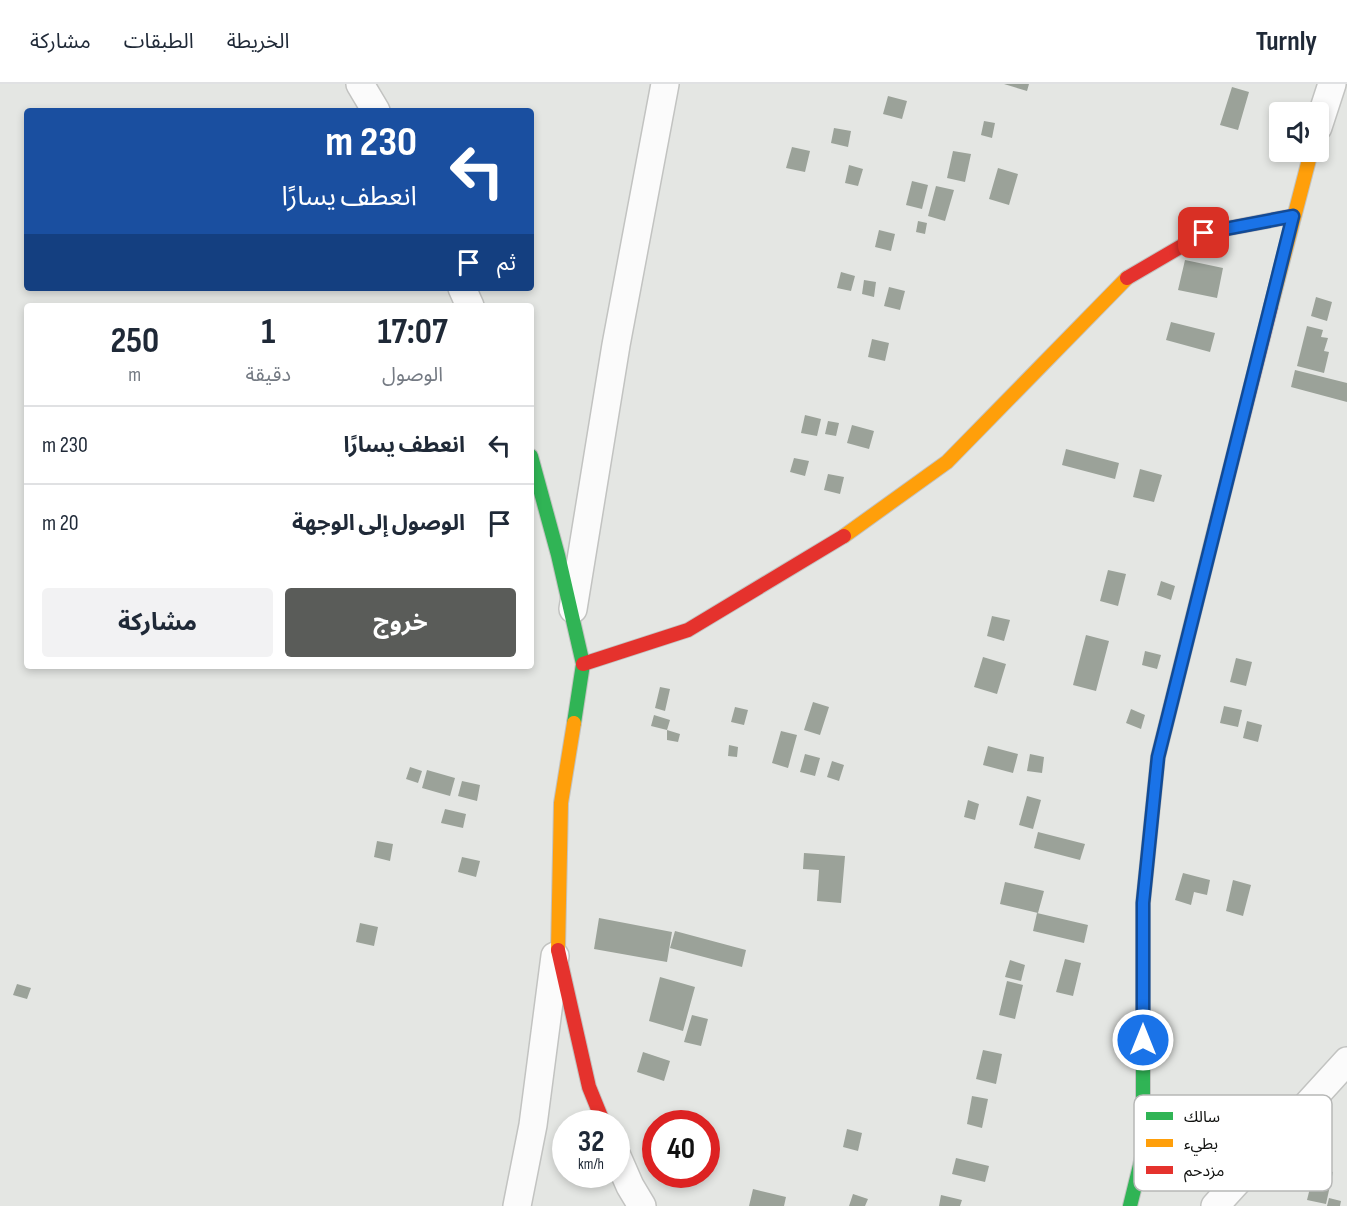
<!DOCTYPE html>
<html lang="ar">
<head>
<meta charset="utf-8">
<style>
	body { margin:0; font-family:"Sofia Sans Condensed","Noto Sans Arabic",sans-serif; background:#f2f2f3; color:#1f2937; direction:rtl; height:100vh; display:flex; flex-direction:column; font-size:22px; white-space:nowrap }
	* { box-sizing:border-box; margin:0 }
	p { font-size:20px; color:#747a83 }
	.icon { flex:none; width:33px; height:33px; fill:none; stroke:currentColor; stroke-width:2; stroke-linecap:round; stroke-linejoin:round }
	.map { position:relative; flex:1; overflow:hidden; direction:ltr }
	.details { position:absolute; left:24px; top:219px; width:510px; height:366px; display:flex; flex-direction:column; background:#fff; border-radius:6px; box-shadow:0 3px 9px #0003; direction:rtl }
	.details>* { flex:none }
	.guide { position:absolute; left:24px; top:24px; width:510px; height:183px; border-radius:6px; box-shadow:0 3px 9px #0003; direction:rtl; background:#1a4fa0; color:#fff; overflow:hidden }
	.fabs { position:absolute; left:1269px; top:18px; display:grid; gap:12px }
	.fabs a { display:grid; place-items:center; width:60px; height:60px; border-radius:6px; background:#fff; box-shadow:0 3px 9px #0003; font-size:30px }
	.speed { position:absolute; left:552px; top:1026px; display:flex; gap:12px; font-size:30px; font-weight:700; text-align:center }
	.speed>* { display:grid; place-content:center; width:78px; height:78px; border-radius:50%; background:#fff; box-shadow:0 3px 9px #0003; line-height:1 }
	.speed small { font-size:15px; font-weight:400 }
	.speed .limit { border:9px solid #d22; background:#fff; color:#111 }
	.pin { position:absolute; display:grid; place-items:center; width:51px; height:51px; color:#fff; margin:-26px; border-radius:12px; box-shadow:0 3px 9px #0006 }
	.me { position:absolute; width:66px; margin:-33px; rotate:0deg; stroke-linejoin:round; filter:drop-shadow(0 0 4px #0008) }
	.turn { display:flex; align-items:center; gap:21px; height:126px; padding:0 18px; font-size:27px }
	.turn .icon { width:78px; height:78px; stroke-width:2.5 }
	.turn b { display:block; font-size:42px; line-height:51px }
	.then { display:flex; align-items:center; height:57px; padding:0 18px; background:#0003; gap:12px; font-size:22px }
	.eta { display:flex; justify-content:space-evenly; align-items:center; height:102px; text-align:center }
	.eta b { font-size:36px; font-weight:700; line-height:42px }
	.button { display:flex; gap:12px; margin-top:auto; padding:12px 18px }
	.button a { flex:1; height:69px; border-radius:6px; background:#5a5c59; color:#fff; font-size:24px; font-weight:700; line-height:69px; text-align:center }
	.button a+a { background:#f2f2f3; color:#1f2937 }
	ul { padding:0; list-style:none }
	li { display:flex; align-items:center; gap:18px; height:78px; padding:0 18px; border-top:2px solid #e0e1e3 }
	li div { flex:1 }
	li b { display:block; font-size:22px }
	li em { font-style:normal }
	header { display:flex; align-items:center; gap:36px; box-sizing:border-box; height:84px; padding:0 30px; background:#fff; border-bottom:2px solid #e0e1e3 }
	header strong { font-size:28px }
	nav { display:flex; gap:33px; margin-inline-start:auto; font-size:21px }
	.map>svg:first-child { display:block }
</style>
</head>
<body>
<header>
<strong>Turnly</strong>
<nav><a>الخريطة</a><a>الطبقات</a><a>مشاركة</a></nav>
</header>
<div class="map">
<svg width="1347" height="1122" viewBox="0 0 1347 1122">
	<rect width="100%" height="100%" fill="#e4e6e3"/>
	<!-- building -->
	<path fill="#9ba299" d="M1004 0H1029L1027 7Z
		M1232 3 1249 8 1238 46 1220 41Z
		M888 12 907 17 902 35 883 30Z
		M1287 21 1301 26 1300 28H1285Z
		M984 37 995 39 992 54 981 51Z
		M834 44 851 47 848 63 831 59Z
		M792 63 810 67 805 88 786 84Z
		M953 67 971 70 965 98 947 94Z
		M849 81 863 85 858 102 845 99Z
		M998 84 1018 90 1009 121 989 115Z
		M912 97 928 101 922 125 906 121Z
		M936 102 954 106 945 137 928 132Z
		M918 137 927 139 925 150 916 148Z
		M879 146 895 150 891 167 875 163Z
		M1185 176 1223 184 1217 214 1178 206Z
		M841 188 855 192 851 207 837 204Z
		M864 196 876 198 874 213 862 210Z
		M889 203 905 207 900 226 884 222Z
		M1316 213 1332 218 1327 237 1311 232Z
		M1171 238 1215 249 1210 268 1166 256Z
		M1307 242 1323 246 1321 253 1328 254 1324 267 1329 268 1324 289 1297 282Z
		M872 255 889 259 885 277 868 273Z
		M1295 286 1347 299V318L1291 303Z
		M805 331 821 335 817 352 801 349Z
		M828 337 839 339 836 352 825 350Z
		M852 341 874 347 869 365 847 359Z
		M1066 365 1119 379 1115 395 1062 381Z
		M794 374 809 377 805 392 790 388Z
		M1140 385 1162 391 1154 418 1133 413Z
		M828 390 844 393 840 410 824 406Z
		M1108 486 1126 490 1118 522 1100 517Z
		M1161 497 1175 502 1171 516 1157 511Z
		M992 532 1010 536 1004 557 987 552Z
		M1086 551 1109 557 1096 607 1073 601Z
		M1145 567 1161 571 1157 585 1142 581Z
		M983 573 1006 580 997 610 974 603Z
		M1236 574 1252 578 1246 602 1230 598Z
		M660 603 670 605 665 627 655 624Z
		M813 618 829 623 820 651 804 646Z
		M1224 622 1242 626 1238 643 1220 639Z
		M735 623 748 626 744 641 731 638Z
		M1131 625 1145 631 1141 645 1126 639Z
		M654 631 670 636 667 646 651 642Z
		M1247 637 1262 641 1258 658 1243 654Z
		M667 646 680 650 678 658 667 656Z
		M781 647 797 651 788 684 772 679Z
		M729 661 738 663 737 673 728 672Z
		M988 662 1018 670 1013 689 983 681Z
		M805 670 820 674 815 692 800 688Z
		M1030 670 1044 673 1042 689 1027 687Z
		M832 677 844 681 839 697 827 693Z
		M410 683 422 687 418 699 406 695Z
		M427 686 455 694 450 712 422 704Z
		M462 697 480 701 477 717 458 712Z
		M1027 712 1041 716 1033 745 1019 741Z
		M968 716 979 720 975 736 964 733Z
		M445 725 466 730 463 744 441 739Z
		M1038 748 1085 760 1080 776 1034 764Z
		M377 757 393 760 390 777 374 773Z
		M804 769 845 772 841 819 817 817 819 786 803 785Z
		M462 773 480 777 476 793 458 788Z
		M1183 789 1210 796 1207 811 1194 808 1191 821 1175 816Z
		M1233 796 1251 801 1243 832 1226 827Z
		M1005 798 1044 807 1038 829 1000 820Z
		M1037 829 1088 841 1084 859 1033 847Z
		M599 834 672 848 667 878 594 865Z
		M360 839 378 843 374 862 356 858Z
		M675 847 746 866 742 883 670 864Z
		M1065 875 1081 879 1073 912 1056 908Z
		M1010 876 1025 881 1021 897 1005 893Z
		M660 893 695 903 683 947 649 937Z
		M1007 897 1023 901 1015 935 999 931Z
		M17 900 31 904 27 915 13 911Z
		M692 931 708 935 701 962 684 958Z
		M983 966 1002 970 996 1000 976 995Z
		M643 968 670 977 664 997 637 988Z
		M972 1012 988 1015 982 1044 967 1040Z
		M847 1045 862 1049 858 1067 843 1063Z
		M956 1074 989 1082 985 1098 952 1090Z
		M1315 1084 1333 1088 1326 1120 1307 1116Z
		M753 1105 786 1113 784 1122H749Z
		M853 1110 868 1115 865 1122H849Z
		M941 1111 962 1116 960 1122H939Z
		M1329 1114 1341 1117 1340 1122H1327Z"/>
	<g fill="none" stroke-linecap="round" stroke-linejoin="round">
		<defs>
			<path id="street" d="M360 0 376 27
				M1318 43 1332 0
				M462 204 470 222
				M573 525 616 261 665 0
				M616 1070 630 1102 642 1122
				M517 1122 533 1041 555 872
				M1215 1122 1347 977"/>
			<path id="fast" d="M531 372 558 471 583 580 574 639
				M1130 1122 1143 1069V872"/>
			<path id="slow" d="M1271 222 1311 68
				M844 452 947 378 1127 194
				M558 866 561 719 574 639
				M1143 872V819L1158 673 1215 444"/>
			<path id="jam" d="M1127 194 1204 149 1293 132
				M1215 444 1271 222
				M583 580 688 546 844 452
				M558 866 589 1003 604 1040"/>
		</defs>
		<!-- street casing -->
		<use href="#street" stroke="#c2c3c1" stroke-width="30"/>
		<!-- fast casing -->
		<use href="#fast" stroke="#c2c3c1" stroke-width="16"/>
		<!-- slow casing -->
		<use href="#slow" stroke="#c2c3c1" stroke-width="16"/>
		<!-- jam casing -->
		<use href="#jam" stroke="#c2c3c1" stroke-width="16"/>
		<!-- street -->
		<use href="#street" stroke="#fbfbfb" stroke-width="27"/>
		<!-- fast -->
		<use href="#fast" stroke="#30b455" stroke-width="14"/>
		<!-- slow -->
		<use href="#slow" stroke="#ff9f0a" stroke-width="14"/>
		<!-- jam -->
		<use href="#jam" stroke="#e5322d" stroke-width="14"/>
	</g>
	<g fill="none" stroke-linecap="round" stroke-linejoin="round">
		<defs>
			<path id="route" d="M1143 956V819L1158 673 1293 132 1204 149"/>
		</defs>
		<!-- route casing -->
		<use href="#route" stroke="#114b97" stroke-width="15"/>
		<!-- route -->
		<use href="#route" stroke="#1a73e8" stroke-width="10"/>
	</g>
	<!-- legend -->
	<rect x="1134" y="1011" width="198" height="96" rx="9" fill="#fff" stroke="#b7b8b7" stroke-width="1.5"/>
	<rect x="1146" y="1028" width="27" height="8" fill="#30b455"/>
	<rect x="1146" y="1055" width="27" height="8" fill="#ff9f0a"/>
	<rect x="1146" y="1082" width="27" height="8" fill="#e5322d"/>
	<g font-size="16" fill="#10110f">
		<text x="1184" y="1038">سالك</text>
		<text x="1184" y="1065">بطيء</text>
		<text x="1184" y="1092">مزدحم</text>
	</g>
</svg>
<div class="fabs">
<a><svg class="icon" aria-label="sound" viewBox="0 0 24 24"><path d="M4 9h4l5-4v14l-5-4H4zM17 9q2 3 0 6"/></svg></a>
</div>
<div class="speed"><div>32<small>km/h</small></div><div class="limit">40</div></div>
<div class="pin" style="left:1204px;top:149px;background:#d93025"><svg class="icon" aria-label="arrive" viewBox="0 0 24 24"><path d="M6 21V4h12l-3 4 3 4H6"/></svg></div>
<svg class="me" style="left:1143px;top:956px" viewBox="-20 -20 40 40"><circle r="17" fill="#1a73e8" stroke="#fff" stroke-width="3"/><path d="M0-11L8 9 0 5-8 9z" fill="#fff"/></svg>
<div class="guide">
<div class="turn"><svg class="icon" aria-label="left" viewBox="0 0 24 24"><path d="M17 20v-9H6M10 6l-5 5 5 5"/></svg><div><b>230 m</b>انعطف يسارًا</div></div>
<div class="then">ثم<svg class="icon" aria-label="arrive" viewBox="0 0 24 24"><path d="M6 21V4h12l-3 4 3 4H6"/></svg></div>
</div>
<section class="details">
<div class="eta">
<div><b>17:07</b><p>الوصول</p></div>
<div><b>1</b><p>دقيقة</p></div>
<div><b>250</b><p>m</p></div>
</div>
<ul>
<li><svg class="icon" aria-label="left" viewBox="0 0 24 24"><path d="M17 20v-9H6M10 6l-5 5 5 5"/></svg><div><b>انعطف يسارًا</b></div><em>230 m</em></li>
<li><svg class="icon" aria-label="arrive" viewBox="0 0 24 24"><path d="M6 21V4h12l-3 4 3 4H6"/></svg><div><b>الوصول إلى الوجهة</b></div><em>20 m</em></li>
</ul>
<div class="button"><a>خروج</a><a>مشاركة</a></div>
</section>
</div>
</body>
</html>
